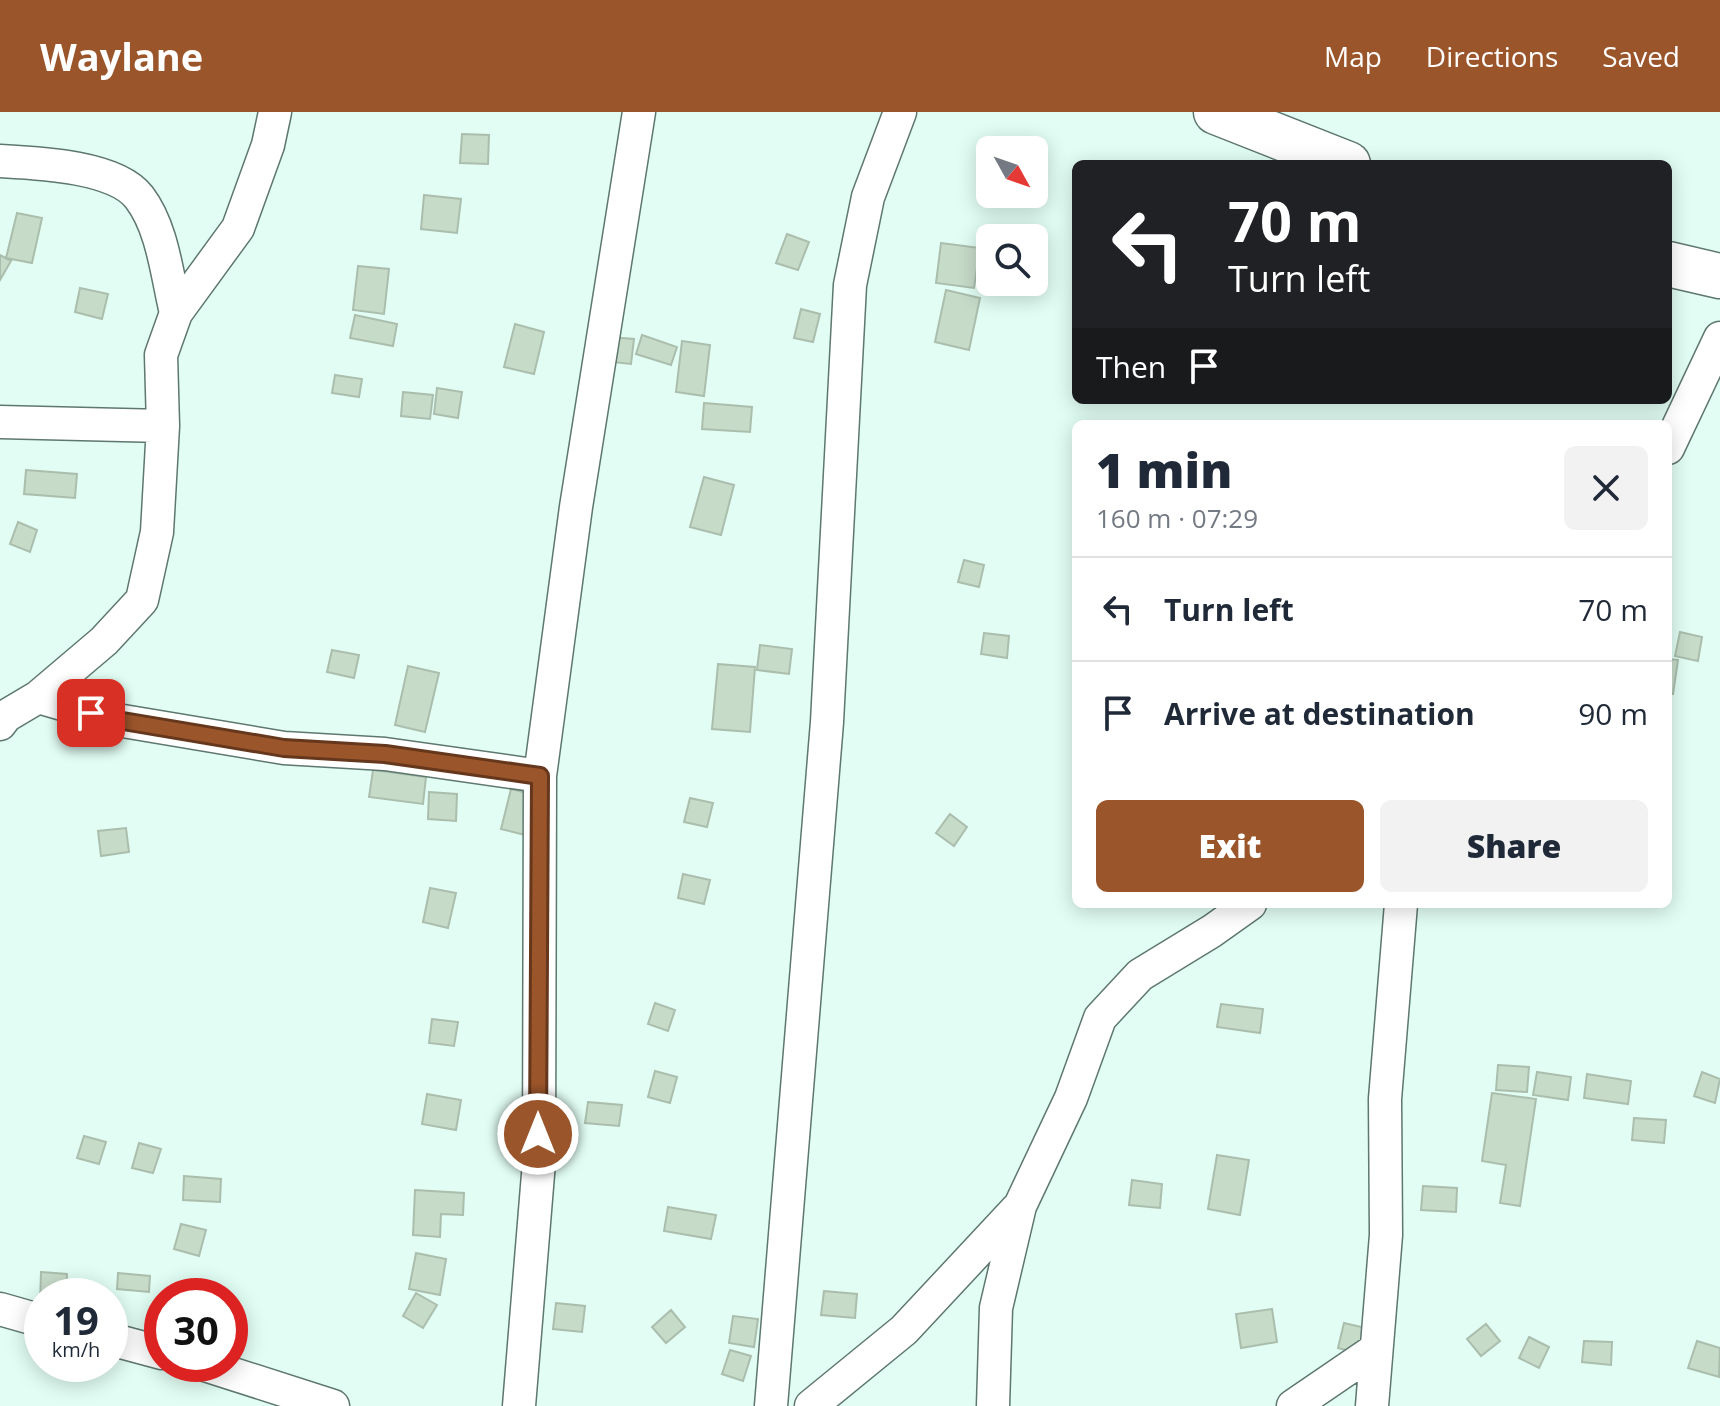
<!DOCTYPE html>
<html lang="en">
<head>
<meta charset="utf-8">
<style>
	body { margin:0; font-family:"Open Sans",sans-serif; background:#f2f2f3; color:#1f2937; height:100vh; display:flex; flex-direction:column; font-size:30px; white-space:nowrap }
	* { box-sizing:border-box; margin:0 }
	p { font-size:26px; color:#747a83 }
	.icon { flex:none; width:44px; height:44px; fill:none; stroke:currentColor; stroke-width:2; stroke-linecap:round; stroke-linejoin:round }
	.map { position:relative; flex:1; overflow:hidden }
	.side { position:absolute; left:1072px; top:308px; width:600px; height:488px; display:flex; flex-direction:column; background:#fff; border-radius:12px; box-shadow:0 4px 20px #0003 }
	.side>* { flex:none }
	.guide { position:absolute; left:1072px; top:48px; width:600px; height:244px; border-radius:12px; box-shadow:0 4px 20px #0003; background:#202124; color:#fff; overflow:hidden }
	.needle { width:52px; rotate:130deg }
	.controls { position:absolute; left:976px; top:24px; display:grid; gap:16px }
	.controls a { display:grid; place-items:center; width:72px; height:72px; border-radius:12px; background:#fff; box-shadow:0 4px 20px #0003; font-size:40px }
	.speed { position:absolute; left:24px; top:1166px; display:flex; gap:16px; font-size:40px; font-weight:700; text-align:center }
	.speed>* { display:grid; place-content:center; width:104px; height:104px; border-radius:50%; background:#fff; box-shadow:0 4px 20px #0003; line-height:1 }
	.speed small { font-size:20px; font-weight:400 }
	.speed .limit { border:12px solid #d22; background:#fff; color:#111 }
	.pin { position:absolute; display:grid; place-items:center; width:68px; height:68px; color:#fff; margin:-34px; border-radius:16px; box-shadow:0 4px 12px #0006 }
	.me { position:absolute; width:88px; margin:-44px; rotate:0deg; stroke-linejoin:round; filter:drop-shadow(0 0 6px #0008) }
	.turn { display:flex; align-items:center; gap:28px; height:168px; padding:0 24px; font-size:36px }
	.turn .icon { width:104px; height:104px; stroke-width:2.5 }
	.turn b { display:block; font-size:56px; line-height:68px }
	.then { display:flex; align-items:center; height:76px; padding:0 24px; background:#0003; gap:16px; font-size:30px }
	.round { display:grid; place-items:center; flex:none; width:84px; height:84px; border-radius:12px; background:#f2f2f3 }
	.headline { display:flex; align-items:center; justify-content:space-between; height:136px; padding:0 24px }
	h1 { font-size:48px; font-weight:800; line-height:60px }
	.button { display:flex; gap:16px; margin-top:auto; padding:16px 24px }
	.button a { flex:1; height:92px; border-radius:12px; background:#9b552b; color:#fff; font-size:32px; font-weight:800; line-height:92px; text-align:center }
	.button a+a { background:#f2f2f3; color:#1f2937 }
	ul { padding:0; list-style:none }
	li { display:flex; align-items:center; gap:24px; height:104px; padding:0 24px; border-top:2px solid #e0e1e3 }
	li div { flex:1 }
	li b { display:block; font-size:30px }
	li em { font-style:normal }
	header { display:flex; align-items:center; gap:48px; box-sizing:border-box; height:112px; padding:0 40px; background:#9b552b; color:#fff }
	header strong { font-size:38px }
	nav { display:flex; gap:44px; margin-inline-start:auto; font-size:28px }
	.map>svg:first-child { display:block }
</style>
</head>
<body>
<header>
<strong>Waylane</strong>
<nav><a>Map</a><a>Directions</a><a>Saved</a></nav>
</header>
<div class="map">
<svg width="1720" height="1294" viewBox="0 0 1720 1294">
	<rect width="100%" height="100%" fill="#e1fdf4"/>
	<!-- building -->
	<path fill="#c7dbc9" stroke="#abbead" stroke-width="2" d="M462 22 489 23 488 52 460 51Z
		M424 83 461 87 457 121 421 117Z
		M17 101 42 106 32 151 6 146Z
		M787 122 809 130 798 158 776 151Z
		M941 131 980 136 974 176 936 171Z
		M0 143 11 149 0 168Z
		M358 154 389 157 384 202 353 198Z
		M80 176 108 182 102 207 75 200Z
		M946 178 980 186 969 238 935 230Z
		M801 197 820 202 813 230 794 226Z
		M355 203 397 212 393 234 350 226Z
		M515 212 544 220 534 262 504 255Z
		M642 223 677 235 671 253 636 242Z
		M597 224 634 227 631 252 595 248Z
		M682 229 710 233 704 284 676 280Z
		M335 263 362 267 359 285 332 281Z
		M437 276 462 280 458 306 434 302Z
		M403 280 433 283 430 307 401 304Z
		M704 291 752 295 750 320 702 317Z
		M26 358 77 362 75 386 24 382Z
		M704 365 734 373 721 423 690 415Z
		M18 410 37 418 30 440 10 432Z
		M964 448 984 453 979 475 958 470Z
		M1680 520 1702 525 1698 549 1675 544Z
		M984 521 1009 524 1007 546 981 542Z
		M760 533 792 537 789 562 757 558Z
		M332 538 359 543 354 566 327 560Z
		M1668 547 1678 548 1673 582 1668 581Z
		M718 552 755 555 750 620 712 617Z
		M408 554 439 561 425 620 395 613Z
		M373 658 426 665 423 692 369 685Z
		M511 677 535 683 525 723 501 717Z
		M429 680 457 682 456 709 428 707Z
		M690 686 713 691 707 715 684 710Z
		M950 702 967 715 954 734 936 721Z
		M126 716 129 740 101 744 98 719Z
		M683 762 710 768 704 792 678 786Z
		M430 776 456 781 448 816 423 810Z
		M655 891 675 898 668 919 648 912Z
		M1221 892 1263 897 1260 921 1217 915Z
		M432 907 458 910 454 934 429 931Z
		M1498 953 1529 955 1527 980 1496 978Z
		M655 959 677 965 670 991 648 985Z
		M1537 960 1571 965 1568 988 1533 983Z
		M1702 960 1720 967 1715 991 1694 984Z
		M1587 962 1631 969 1628 992 1584 986Z
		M1492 981 1536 987 1520 1094 1500 1091 1506 1053 1482 1049Z
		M427 982 461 988 456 1018 422 1012Z
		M588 990 622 993 619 1014 585 1011Z
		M1634 1006 1666 1008 1664 1031 1632 1028Z
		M84 1024 106 1030 99 1052 77 1046Z
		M139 1031 161 1037 153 1061 132 1056Z
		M1217 1043 1249 1048 1240 1103 1208 1097Z
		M184 1064 221 1067 220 1090 183 1088Z
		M1132 1068 1162 1072 1160 1096 1129 1093Z
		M1423 1074 1457 1076 1456 1100 1421 1098Z
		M415 1078 464 1081 463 1103 441 1102 440 1125 413 1123Z
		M668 1095 716 1103 711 1127 664 1119Z
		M181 1112 206 1118 199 1144 174 1137Z
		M416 1141 446 1147 440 1183 409 1177Z
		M41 1160 67 1162 66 1184H42V1192H40Z
		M118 1161 150 1164 149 1180 117 1177Z
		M824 1179 857 1182 855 1206 821 1203Z
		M416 1181 437 1193 423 1216 403 1204Z
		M556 1191 585 1194 582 1220 553 1217Z
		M1272 1197 1277 1230 1241 1236 1236 1202Z
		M671 1198 685 1215 666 1231 652 1215Z
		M733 1204 758 1207 754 1235 729 1231Z
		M1344 1211 1370 1217 1364 1243 1338 1236Z
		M1486 1212 1500 1229 1481 1244 1467 1227Z
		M1529 1225 1549 1235 1539 1256 1519 1246Z
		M1584 1229 1612 1230 1611 1253 1582 1250Z
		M1697 1229 1720 1236 1719 1265 1688 1256Z
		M730 1238 751 1244 743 1269 722 1262Z"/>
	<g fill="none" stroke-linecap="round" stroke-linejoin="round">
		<defs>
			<path id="street" d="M0 49C37 51 115 54 139 85 163 116 167 164 176 201
				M0 310 163 314
				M1668 336 1720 226
				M38 585 117 608 284 636 385 642 540 664
				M0 612 6 604 38 585 104 529 142 488 157 420 163 314 161 243 176 201 238 116 268 33 275 0
				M0 1197 42 1209
				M110 1227 162 1241
				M202 1252 333 1294
				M519 1294 539 1050 540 664 576 395 639 0
				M771 1294 827 610 850 173 868 85 900 0
				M811 1294 904 1218 1017 1097
				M993 1294 996 1196 1020 1094 1071 986 1100 906 1140 863 1212 819 1250 792
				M1293 1294 1375 1238
				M1372 1294 1386 1123 1385 987 1401 792"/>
			<path id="highway" d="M1216 0 1348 52
				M1668 152 1720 164"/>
		</defs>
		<!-- street casing -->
		<use href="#street" stroke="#5e776f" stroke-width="35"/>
		<!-- highway casing -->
		<use href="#highway" stroke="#5e776f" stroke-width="47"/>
		<!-- street -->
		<use href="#street" stroke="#fff" stroke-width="32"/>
		<!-- highway -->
		<use href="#highway" stroke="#fff" stroke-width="44"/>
	</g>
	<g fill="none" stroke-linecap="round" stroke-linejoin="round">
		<defs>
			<path id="route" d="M91 601 117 608 284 636 385 642 540 664 538 1022"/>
		</defs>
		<!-- route casing -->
		<use href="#route" stroke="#65371c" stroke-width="20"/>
		<!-- route -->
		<use href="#route" stroke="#9b552b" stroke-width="14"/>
	</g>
</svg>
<div class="controls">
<a><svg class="needle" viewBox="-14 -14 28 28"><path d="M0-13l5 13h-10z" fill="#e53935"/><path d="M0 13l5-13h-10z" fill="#747a83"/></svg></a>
<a><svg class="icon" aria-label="search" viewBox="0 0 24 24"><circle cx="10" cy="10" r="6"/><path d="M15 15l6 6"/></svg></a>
</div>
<div class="speed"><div>19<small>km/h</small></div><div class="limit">30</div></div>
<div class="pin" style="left:91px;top:601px;background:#d93025"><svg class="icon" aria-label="arrive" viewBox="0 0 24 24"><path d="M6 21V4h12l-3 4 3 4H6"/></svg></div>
<svg class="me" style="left:538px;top:1022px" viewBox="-20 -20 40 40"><circle r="17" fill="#9b552b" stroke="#fff" stroke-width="3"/><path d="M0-11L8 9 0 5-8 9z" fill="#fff"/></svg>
<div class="guide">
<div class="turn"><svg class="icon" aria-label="left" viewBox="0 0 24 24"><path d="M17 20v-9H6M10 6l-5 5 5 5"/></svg><div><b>70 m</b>Turn left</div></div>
<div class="then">Then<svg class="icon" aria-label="arrive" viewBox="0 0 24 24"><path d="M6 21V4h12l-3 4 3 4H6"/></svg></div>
</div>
<section class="side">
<div class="headline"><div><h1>1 min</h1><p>160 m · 07:29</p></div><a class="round"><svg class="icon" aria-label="close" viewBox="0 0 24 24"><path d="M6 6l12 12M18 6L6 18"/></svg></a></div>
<ul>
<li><svg class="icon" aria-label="left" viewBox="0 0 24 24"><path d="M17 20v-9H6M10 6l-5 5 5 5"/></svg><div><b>Turn left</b></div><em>70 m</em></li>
<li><svg class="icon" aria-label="arrive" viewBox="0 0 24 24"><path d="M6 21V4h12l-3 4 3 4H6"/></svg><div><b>Arrive at destination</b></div><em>90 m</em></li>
</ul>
<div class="button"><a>Exit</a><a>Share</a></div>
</section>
</div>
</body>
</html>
